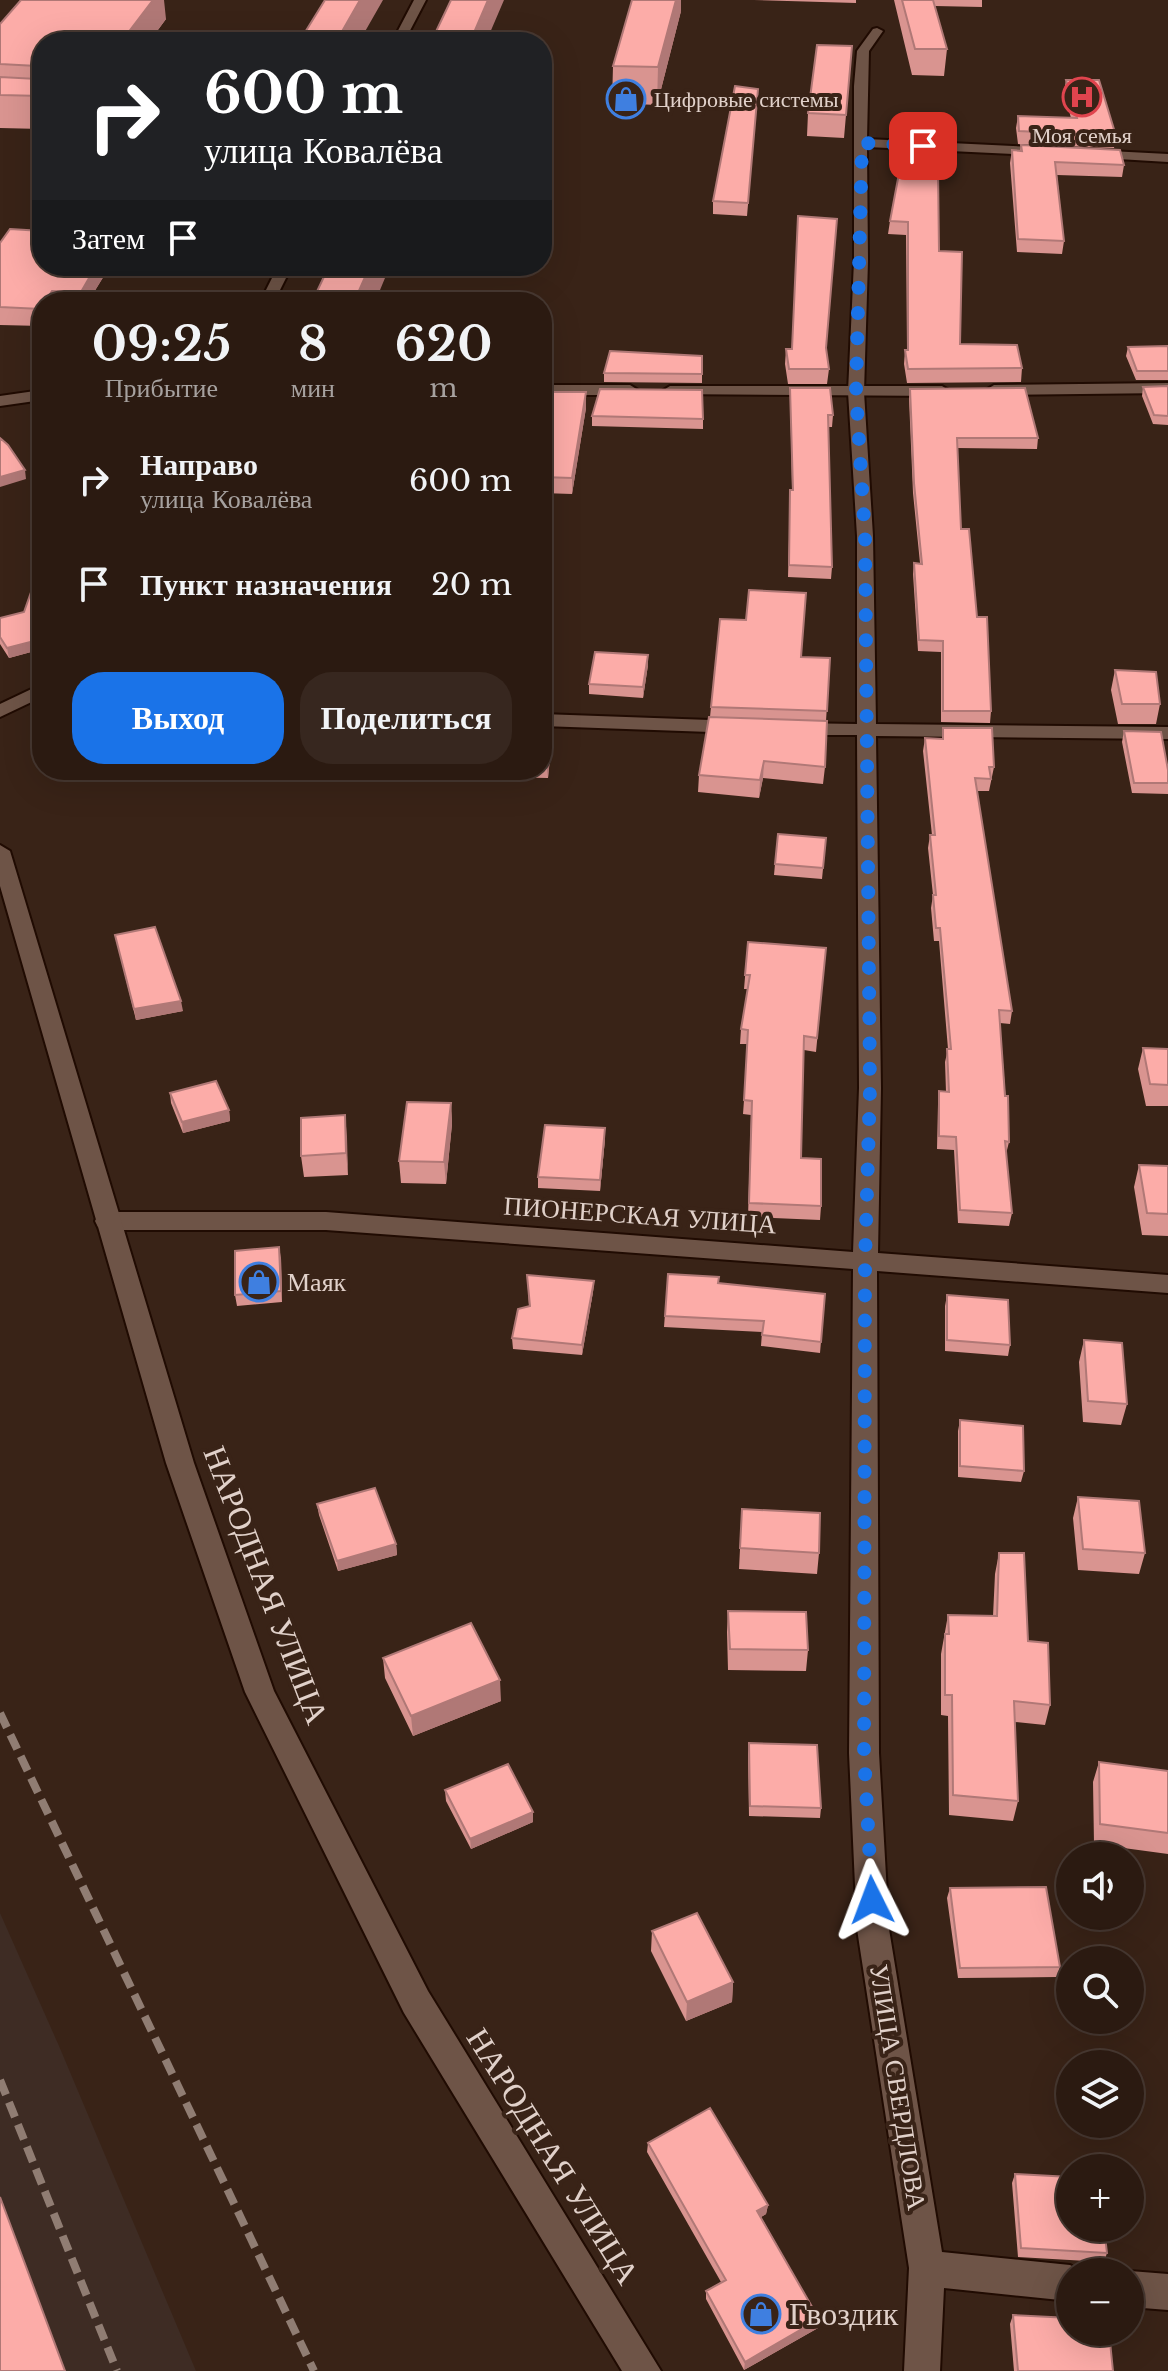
<!DOCTYPE html>
<html lang="ru">
<head>
<meta charset="utf-8">
<style>
	body { margin:0; font-family:"Libre Baskerville",serif; background:#37271f; color:#f1f3f6; height:100vh; display:flex; flex-direction:column; font-size:30px; white-space:nowrap }
	* { box-sizing:border-box; margin:0 }
	p { font-size:26px; color:#a6a19f }
	.icon { flex:none; width:44px; height:44px; fill:none; stroke:currentColor; stroke-width:2; stroke-linecap:round; stroke-linejoin:round }
	.map { position:relative; flex:1; overflow:hidden }
	.sheet { position:absolute; left:32px; top:292px; width:520px; height:488px; display:flex; flex-direction:column; background:#2b1a11; border-radius:32px; box-shadow:0 8px 32px #0002,0 0 0 2px #473831 }
	.sheet>* { flex:none }
	.guide { position:absolute; left:32px; top:32px; width:520px; height:244px; border-radius:32px; box-shadow:0 8px 32px #0002,0 0 0 2px #473831; background:#202124; color:#fff; overflow:hidden }
	.fabs { position:absolute; left:1056px; top:1842px; display:grid; gap:16px }
	.fabs a { display:grid; place-items:center; width:88px; height:88px; border-radius:50%; background:#2b1a11; box-shadow:0 8px 32px #0002,0 0 0 2px #473831; font-size:40px }
	.pin { position:absolute; display:grid; place-items:center; width:68px; height:68px; color:#fff; margin:-34px; border-radius:16px; box-shadow:0 4px 12px #0006 }
	.me { position:absolute; width:88px; margin:-44px; rotate:357deg; stroke-linejoin:round; filter:drop-shadow(0 0 6px #0008) }
	.turn { display:flex; align-items:center; gap:28px; height:168px; padding:0 40px; font-size:36px }
	.turn .icon { width:104px; height:104px; stroke-width:2.5 }
	.turn b { display:block; font-size:56px; line-height:68px }
	.then { display:flex; align-items:center; height:76px; padding:0 40px; background:#0003; gap:16px; font-size:30px }
	.eta { display:flex; justify-content:space-evenly; align-items:center; height:136px; text-align:center }
	.eta b { font-size:48px; font-weight:600; line-height:56px }
	.action { display:flex; gap:16px; margin-top:auto; padding:16px 40px }
	.action a { flex:1; height:92px; border-radius:32px; background:#1a73e8; color:#fff; font-size:32px; font-weight:600; line-height:92px; text-align:center }
	.action a+a { background:#37271f; color:#f1f3f6 }
	ul { padding:0; list-style:none }
	li { display:flex; align-items:center; gap:24px; height:104px; padding:0 40px }
	li div { flex:1 }
	li b { display:block; font-size:30px }
	li em { font-style:normal }
	.map>svg:first-child { display:block }
</style>
</head>
<body>
<div class="map">
<svg width="1168" height="2371" viewBox="0 0 1168 2371">
	<rect width="100%" height="100%" fill="#392317"/>
	<!-- industrial -->
	<path fill="#3e2c24" d="M0 1913 59 2046 196 2371H0Z"/>
	<g fill="none" stroke-linecap="round" stroke-linejoin="round">
		<defs>
			<path id="minor" d="M414 0H426L404 42H392Z
				M877 28 883 31 869 51 867 139 1054 148 1060 152 1054 156 867 147 868 261 864 392 873 536 876 724 1168 727V739L876 736 881 1088 878 1253 1168 1275V1293L877 1271 879 1753 889 1929 942 2252 1070 2265 1083 2272H1070V2301L944 2288 940 2371H904L909 2268 857 1929 849 1753 853 1269 326 1230H107L98 1227 95 1221 98 1215 107 1212H326L853 1252 859 1088 857 735H794L784 729 794 723 857 724V536L848 392 854 261V86L857 51 873 29Z
				M1090 150 1168 154V162L1085 157 1084 154Z
				M278 266H292L274 302H260Z
				M42 684V697L0 717V704Z
				M542 714 738 721 748 727 738 733 542 726Z
				M1130 2271 1168 2274V2310L1130 2307Z"/>
			<path id="tertiary" d="M1168 383V393L994 395 986 390 994 385Z
				M542 385H630L638 390 630 395H542Z
				M670 386H942L950 391 942 396 665 394 662 391Z
				M42 390V400L0 406V396Z
				M0 845 10 851 194 1463 274 1691 428 1991 661 2371H622L404 2013 245 1692 166 1463 0 886Z"/>
		</defs>
		<!-- minor casing -->
		<use href="#minor" stroke="#200b02" stroke-width="4"/>
		<!-- tertiary casing -->
		<use href="#tertiary" stroke="#200b02" stroke-width="4"/>
		<!-- minor -->
		<use href="#minor" fill="#6e5447" fill-rule="evenodd"/>
		<!-- tertiary -->
		<use href="#tertiary" fill="#6e5447" fill-rule="evenodd"/>
		<!-- rail -->
		<path stroke="#907d73" stroke-width="8" stroke-dasharray="16 8" stroke-linecap="butt" d="M0 1713 314 2371
			M0 2080 117 2371"/>
	</g>
	<!-- wall -->
	<path fill="#d99490" d="M754 0H856V3Z
		M894 0H982V7L935 6 947 49 944 76 912 75Z
		M681 11 657 105 612 103 613 66Z
		M166 19 149 42H42V129L0 128V24Z
		M852 46 844 138 807 136 808 113Z
		M1066 80 1116 136 1114 148 1018 144 1016 128 1018 116 1071 118 1064 92Z
		M758 89 747 216 713 214V201Z
		M1021 145 1124 165 1122 177 1057 175 1064 241 1062 254 1017 252 1010 163 1012 150 1020 151Z
		M900 168 939 251 960 344 1022 368 1021 382 907 383 904 364 905 350H907L906 235 888 234 890 221Z
		M0 243 110 266 88 302H42V326L0 325Z
		M1168 346V380H1136L1126 356 1128 347Z
		M826 348 829 369 827 384H788L785 364 786 349Z
		M702 356V383L604 382V373Z
		M1168 386V425L1153 424 1142 396 1143 387Z
		M790 388 833 415 832 427H828L832 567 831 579 788 577 790 502 792 490Z
		M910 389 1038 438 1037 449 957 448 961 529 977 617 991 711 990 723 941 722V652L918 651 913 574 914 563H920L913 493 909 399Z
		M586 392V408L572 494 542 493V425Z
		M592 416 703 419V429L592 426Z
		M42 561V649L9 658 0 644V618L24 612Z
		M801 657 830 658 826 721 710 717 711 707Z
		M648 665 643 698 589 694V684Z
		M1115 670 1160 704 1156 724H1118L1111 690Z
		M709 717 825 767 823 784 763 778 759 798 698 792 699 775Z
		M943 728 994 767 989 791H977L1012 1011 1010 1024 1000 1023 1009 1142 1006 1154 1012 1213 1009 1226 958 1223 954 1150 937 1149 938 1104 939 1091 946 1092 945 1062 948 1049 939 941H934L931 908 933 895 928 848 930 835H932L923 751 925 738 942 739Z
		M1124 731 1168 770V794L1132 793 1122 742Z
		M542 737 551 748 548 778 501 777V770H542Z
		M107 770H159L158 774 108 772Z
		M826 838 822 879 774 875 775 864Z
		M115 935 183 1011 136 1020Z
		M748 942 826 948 816 1052 804 1050 801 1158 821 1206 820 1220 748 1217 751 1115 743 1114 748 1044H740L741 1029 748 989H744Z
		M1143 1048 1168 1049V1106H1146L1138 1069Z
		M170 1093 229 1110 230 1121 183 1133 171 1103Z
		M451 1103 452 1124 446 1184 401 1183 399 1161Z
		M345 1115 348 1175 304 1177 301 1156Z
		M605 1139 600 1191 538 1188V1177Z
		M1139 1165 1168 1166V1236L1142 1235 1134 1187Z
		M281 1258 282 1302 237 1306 235 1295Z
		M668 1274 718 1283 825 1294 820 1353 761 1346 762 1332 664 1327Z
		M527 1275 594 1281 593 1292 582 1355 513 1349 512 1338 529 1306Z
		M947 1295 1010 1345 1008 1356 945 1351V1306Z
		M1084 1340 1127 1404 1121 1425 1083 1422 1079 1362Z
		M960 1420 1024 1471 1021 1482 958 1477V1431Z
		M1078 1497 1145 1553 1139 1574 1078 1570 1073 1518Z
		M317 1504 396 1544 397 1555 338 1571 319 1515Z
		M742 1509 819 1553 817 1574 739 1569Z
		M999 1553 1028 1641 1050 1705 1045 1725 1015 1722 1018 1801 1013 1821 949 1815 948 1716 941 1715V1654L948 1615 993 1616 995 1574Z
		M728 1611 808 1650 806 1671 728 1670 727 1632Z
		M383 1658 501 1701 413 1736 385 1678Z
		M749 1743 821 1808 820 1818 749 1816 748 1754Z
		M1099 1762 1168 1771V1854L1094 1844 1093 1782Z
		M445 1790 533 1822 471 1849 446 1801Z
		M950 1888 1060 1967 1057 1977 958 1978 947 1898Z
		M652 1931 733 1982 732 2002 686 2021 651 1951Z
		M648 2143 768 2205 766 2214 761 2217 819 2319 818 2328 744 2370 706 2299V2291L721 2282 647 2152Z
		M1015 2174 1107 2253 1104 2262 1018 2257 1012 2183Z
		M1013 2315 1113 2371H1014L1010 2324Z"/>
	<!-- shaded-wall -->
	<path fill="#b07876" d="M153 0H164L166 19 149 42H121Z
		M360 0H383L359 42H336Z
		M488 0H504L486 42H470Z
		M676 0H681V11L657 105 658 67Z
		M96 266H110L88 302H82L81 292Z
		M370 266H390L375 302H354Z
		M52 291 54 302H45Z
		M586 392V408L572 494V478Z
		M25 470 26 479 0 487V477Z
		M38 539H42V549H40Z
		M42 639V649L9 658 7 648Z
		M648 655V665L643 698V687Z
		M551 737V748L548 778 547 768Z
		M764 761 763 778 759 798 760 780Z
		M181 1001 183 1011 136 1020 134 1009Z
		M451 1103 452 1124 446 1184 444 1162Z
		M229 1110 230 1121 183 1133 182 1122Z
		M345 1115 347 1137 348 1175 346 1153Z
		M605 1128V1139L600 1191V1180Z
		M279 1247 281 1258 282 1302 281 1291Z
		M594 1281 593 1292 582 1355V1345Z
		M396 1544 397 1555 338 1571 337 1561Z
		M500 1680 501 1701 413 1736 411 1716Z
		M533 1812V1822L471 1849 470 1839Z
		M733 1982 732 2002 686 2021 687 2002Z
		M768 2205 766 2214 756 2220 757 2211Z
		M819 2319 818 2328 744 2370 745 2362Z"/>
	<!-- building -->
	<path fill="#fcaca8" stroke="#b07876" stroke-width="2" d="M21 0H153L121 42H42V96L0 95V77L37 79 40 68 37 66 0 64V24Z
		M325 0H360L336 42H299Z
		M451 0H488L470 42H431Z
		M632 0H676L658 67 613 66Z
		M902 0H933L947 49H915Z
		M817 45 852 46 846 115 808 113Z
		M1066 80H1099L1116 136 1019 131 1018 116 1077 118Z
		M735 86 758 89 748 203 713 201Z
		M1021 145 1120 150 1124 165 1055 162 1064 241 1018 239 1012 150 1022 151Z
		M900 168 938 171 939 251 962 252 960 344 1017 345 1022 368 908 369 905 350H908V222L890 221Z
		M798 216 837 219 826 348 829 369H789L786 349H792Z
		M10 229 42 231V266H96L81 292 52 291 45 302H42L41 309 0 307V243Z
		M329 266H370L354 302H312Z
		M1168 346V371H1137L1128 347Z
		M610 351 702 356V374L604 373Z
		M1168 386V416L1154 415 1143 387Z
		M790 388H830L833 415H828L832 567 789 565 790 490H793Z
		M1025 388 1038 438H957L961 529H969L977 617H987L991 711H943V641L919 640 914 563 922 564 914 483 910 389Z
		M600 389 702 390 703 419 592 416Z
		M547 392H586L572 478 542 477V425Z
		M0 438 8 445 25 470 0 477Z
		M42 561V639L7 648 0 637V618L24 612Z
		M749 590 806 593 801 657 830 658 827 711 711 707 720 619 746 620Z
		M595 652 648 655 643 687 589 684Z
		M1115 670 1156 672 1160 704H1122Z
		M709 717 827 721 825 767 764 761 760 780 699 775Z
		M943 728H992L994 767H989L991 779 975 778 1012 1011 999 1010 1005 1096H1008L1009 1142 1005 1141 1012 1213 960 1210 956 1137 939 1136V1091L949 1092 947 1049H951L940 928H936L933 895H936L930 835H935L925 738 943 739Z
		M1124 731 1161 732 1168 770V783H1134Z
		M542 737H551L547 768H542Z
		M778 834 826 838 823 868 775 864Z
		M155 927 181 1001 134 1009 115 935Z
		M748 942 826 948 817 1038 804 1036 801 1158 821 1159V1206L749 1203 752 1101 744 1100 748 1030 741 1029 750 975H745Z
		M1143 1048 1168 1049V1085L1150 1084Z
		M216 1081 229 1110 182 1122 170 1093Z
		M407 1102 451 1103 444 1162 399 1161Z
		M345 1115 346 1153 301 1156V1118Z
		M545 1125 605 1128 600 1180 538 1177Z
		M1139 1165 1168 1166V1214L1147 1213Z
		M279 1247 281 1291 235 1295V1251Z
		M668 1274 719 1277 718 1283 825 1294 821 1342 762 1335 764 1321 665 1316Z
		M527 1275 594 1281 582 1345 512 1338 518 1309 530 1306Z
		M947 1295 1008 1300 1010 1345 947 1340Z
		M1084 1340 1122 1343 1127 1404 1088 1401Z
		M960 1420 1023 1426 1024 1471 960 1466Z
		M375 1488 396 1544 337 1561 317 1504Z
		M1078 1497 1139 1501 1145 1553 1083 1549Z
		M742 1509 820 1513 819 1553 740 1548Z
		M999 1553H1024L1028 1641 1048 1643 1050 1705 1014 1701 1018 1801 953 1795 952 1695H945V1634H949L948 1615 997 1616Z
		M728 1611 806 1612 808 1650 730 1649Z
		M471 1623 500 1680 411 1716 383 1658Z
		M749 1743 817 1745 821 1808 750 1806Z
		M1099 1762 1168 1771V1833L1100 1824Z
		M508 1764 533 1812 470 1839 445 1790Z
		M1046 1887 1060 1967 960 1968 950 1888Z
		M697 1913 733 1982 687 2002 652 1931Z
		M710 2108 768 2205 757 2211 819 2319 745 2362 706 2291 726 2280 648 2143Z
		M1015 2174 1070 2177V2228H1104L1107 2253 1021 2248Z
		M0 2197 65 2371H0Z
		M1013 2315 1070 2318V2332H1109L1113 2371H1018Z"/>
	<g fill="none" stroke-linecap="round" stroke-linejoin="round">
		<!-- route -->
		<path stroke="#1a73e8" stroke-width="14" stroke-dasharray="0 25.2" d="M872 1900 864 1753 865 1262 870 1088 865 536 856 392 862 143 923 146"/>
	</g>
	<!-- icons -->
	<defs>
		<symbol id="hospital-ring" viewBox="-11 -11 22 22"><circle r="9.5" fill="#392317" stroke="#e0444e" stroke-width="1.5"/><path d="M-5-5h3v3.5h4V-5h3V5h-3V1.5h-4V5h-3Z" fill="#e0444e"/></symbol>
		<symbol id="shop-ring" viewBox="-11 -11 22 22"><circle r="9.5" fill="#392317" stroke="#3f7fe0" stroke-width="1.5"/><path d="M-5-2.5h2.3a2.7 3.5 0 0 1 5.4 0H5L5.5 6h-11ZM-1.5-2.5h3a1.5 2.3 0 0 0-3 0Z" fill="#3f7fe0"/></symbol>
	</defs>
	<g fill-rule="evenodd">
		<use href="#hospital-ring" x="1060" y="75" width="44" height="44"/>
		<use href="#shop-ring" x="604" y="77" width="44" height="44"/>
		<use href="#shop-ring" x="237" y="1260" width="44" height="44"/>
		<use href="#shop-ring" x="739" y="2292" width="44" height="44"/>
	</g>
	<g text-anchor="middle" stroke-width="8" stroke-linejoin="round" paint-order="stroke">
		<!-- far-poi labels -->
		<g font-size="22" fill="#e1d1ca" stroke="#392317" text-anchor="start">
			<text x="654" y="107">Цифровые системы</text>
			<text x="1082" y="143" text-anchor="middle">Моя семья</text>
		</g>
		<!-- street labels -->
		<g font-size="26" fill="#e1d1ca" stroke="#392317">
			<text transform="translate(640 1215) rotate(4)" y="9">ПИОНЕРСКАЯ УЛИЦА</text>
			<text transform="translate(898 2087) rotate(81)" y="9">УЛИЦА СВЕРДЛОВА</text>
		</g>
		<!-- poi labels -->
		<g font-size="26" fill="#e1d1ca" stroke="#392317" text-anchor="start">
			<text x="287" y="1291">Маяк</text>
		</g>
		<!-- near-street labels -->
		<g font-size="32" fill="#e1d1ca" stroke="#392317">
			<text transform="translate(266 1585) rotate(69)" y="11">НАРОДНАЯ УЛИЦА</text>
			<text transform="translate(553 2156) rotate(58)" y="11">НАРОДНАЯ УЛИЦА</text>
		</g>
		<!-- near-poi labels -->
		<g font-size="32" fill="#e1d1ca" stroke="#392317" text-anchor="start">
			<text x="789" y="2325">Гвоздик</text>
		</g>
	</g>
</svg>
<div class="fabs">
<a><svg class="icon" aria-label="sound" viewBox="0 0 24 24"><path d="M4 9h4l5-4v14l-5-4H4zM17 9q2 3 0 6"/></svg></a>
<a><svg class="icon" aria-label="search" viewBox="0 0 24 24"><circle cx="10" cy="10" r="6"/><path d="M15 15l6 6"/></svg></a>
<a><svg class="icon" aria-label="layers" viewBox="0 0 24 24"><path d="M12 4l9 5-9 5-9-5zM3 14l9 5 9-5"/></svg></a>
<a>+</a>
<a>−</a>
</div>
<div class="pin" style="left:923px;top:146px;background:#d93025"><svg class="icon" aria-label="arrive" viewBox="0 0 24 24"><path d="M6 21V4h12l-3 4 3 4H6"/></svg></div>
<svg class="me" style="left:872px;top:1900px" viewBox="-20 -20 40 40"><path d="M0-17L14 15 0 8-14 15z" fill="#1a73e8" stroke="#fff" stroke-width="4"/></svg>
<div class="guide">
<div class="turn"><svg class="icon" aria-label="right" viewBox="0 0 24 24"><path d="M7 20v-9h11M14 6l5 5-5 5"/></svg><div><b>600 m</b>улица Ковалёва</div></div>
<div class="then">Затем<svg class="icon" aria-label="arrive" viewBox="0 0 24 24"><path d="M6 21V4h12l-3 4 3 4H6"/></svg></div>
</div>
<section class="sheet">
<div class="eta">
<div><b>09:25</b><p>Прибытие</p></div>
<div><b>8</b><p>мин</p></div>
<div><b>620</b><p>m</p></div>
</div>
<ul>
<li><svg class="icon" aria-label="right" viewBox="0 0 24 24"><path d="M7 20v-9h11M14 6l5 5-5 5"/></svg><div><b>Направо</b><p>улица Ковалёва</p></div><em>600 m</em></li>
<li><svg class="icon" aria-label="arrive" viewBox="0 0 24 24"><path d="M6 21V4h12l-3 4 3 4H6"/></svg><div><b>Пункт назначения</b></div><em>20 m</em></li>
</ul>
<div class="action"><a>Выход</a><a>Поделиться</a></div>
</section>
</div>
</body>
</html>
